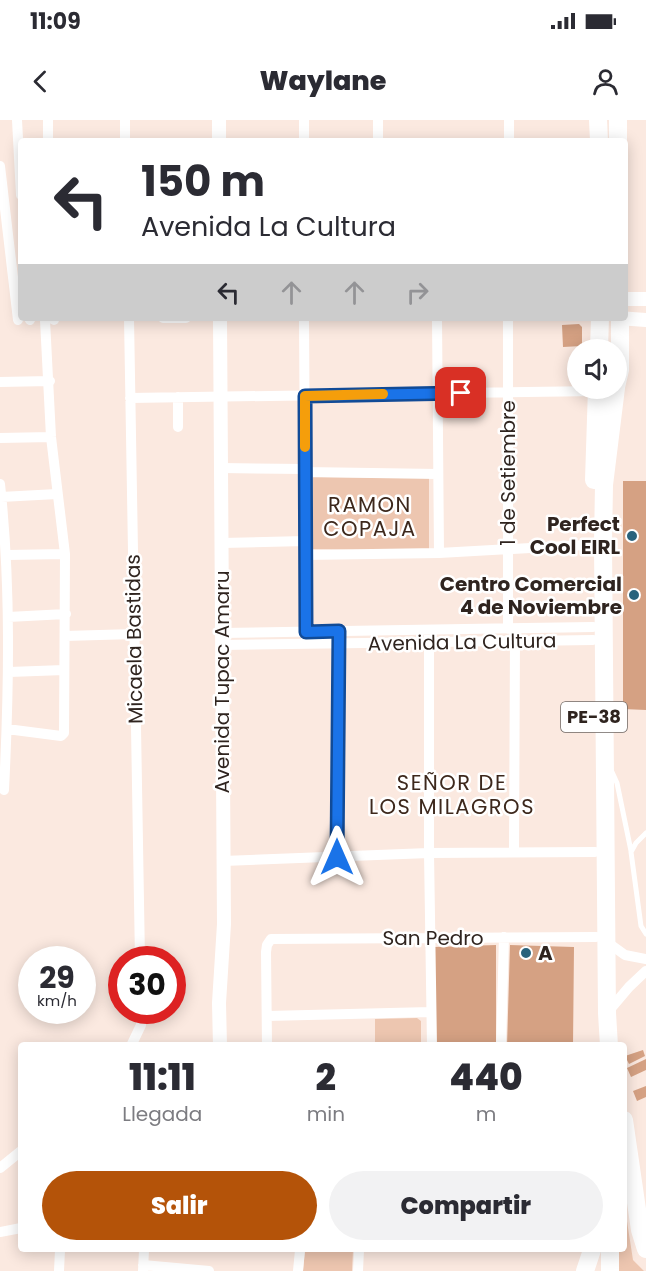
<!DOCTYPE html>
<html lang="es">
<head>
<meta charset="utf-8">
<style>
	body { margin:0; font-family:Poppins,sans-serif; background:#f2f2f3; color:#2b2b33; height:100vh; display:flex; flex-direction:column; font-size:22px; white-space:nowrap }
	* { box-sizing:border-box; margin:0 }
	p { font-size:20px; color:#7c7c81 }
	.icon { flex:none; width:33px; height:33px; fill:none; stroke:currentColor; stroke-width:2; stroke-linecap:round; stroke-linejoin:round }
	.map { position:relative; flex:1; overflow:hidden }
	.sheet { position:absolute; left:18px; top:922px; width:609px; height:210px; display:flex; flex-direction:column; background:#fff; border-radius:6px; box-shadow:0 3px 15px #0003 }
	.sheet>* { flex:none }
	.guide { position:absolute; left:18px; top:18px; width:610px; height:183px; border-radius:6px; box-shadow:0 3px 15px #0003; background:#fff; color:#2b2b33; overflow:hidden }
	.fabs { position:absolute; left:567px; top:219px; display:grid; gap:12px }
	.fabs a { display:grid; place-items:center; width:60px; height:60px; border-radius:50%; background:#fff; box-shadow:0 3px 15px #0003; font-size:30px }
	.speed { position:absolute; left:18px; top:826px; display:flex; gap:12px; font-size:30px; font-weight:700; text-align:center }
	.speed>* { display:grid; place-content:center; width:78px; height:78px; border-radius:50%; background:#fff; box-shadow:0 3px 15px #0003; line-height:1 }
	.speed small { font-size:15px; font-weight:400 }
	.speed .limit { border:9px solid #d22; background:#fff; color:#111 }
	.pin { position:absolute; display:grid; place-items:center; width:51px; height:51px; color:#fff; margin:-26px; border-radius:12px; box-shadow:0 3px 9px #0006 }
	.me { position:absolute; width:66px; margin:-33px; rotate:0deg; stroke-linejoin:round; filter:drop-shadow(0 0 4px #0008) }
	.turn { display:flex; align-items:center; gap:21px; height:126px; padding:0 24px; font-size:27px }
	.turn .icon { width:78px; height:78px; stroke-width:2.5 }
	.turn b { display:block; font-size:42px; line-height:51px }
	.lanes { display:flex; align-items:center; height:57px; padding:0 24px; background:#0003; justify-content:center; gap:30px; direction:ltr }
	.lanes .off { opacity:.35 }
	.eta { display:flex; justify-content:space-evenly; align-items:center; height:102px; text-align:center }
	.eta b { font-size:36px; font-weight:800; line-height:42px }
	.action { display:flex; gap:12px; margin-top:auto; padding:12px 24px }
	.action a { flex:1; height:69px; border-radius:36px; background:#b45309; color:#fff; font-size:24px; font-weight:800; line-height:69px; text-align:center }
	.action a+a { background:#f2f2f3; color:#2b2b33 }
	.status { display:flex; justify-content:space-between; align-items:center; height:42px; padding:0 30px; background:#fff; direction:ltr }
	.status svg { height:16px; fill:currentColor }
	header { display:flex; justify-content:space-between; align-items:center; height:78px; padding:0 24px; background:#fff; font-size:27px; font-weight:800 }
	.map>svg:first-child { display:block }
</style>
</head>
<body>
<div class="status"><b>11:09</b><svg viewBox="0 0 49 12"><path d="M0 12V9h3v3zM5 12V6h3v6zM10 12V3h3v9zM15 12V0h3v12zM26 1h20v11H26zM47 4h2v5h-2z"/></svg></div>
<header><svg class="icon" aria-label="back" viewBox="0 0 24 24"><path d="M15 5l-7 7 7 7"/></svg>Waylane<svg class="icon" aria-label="person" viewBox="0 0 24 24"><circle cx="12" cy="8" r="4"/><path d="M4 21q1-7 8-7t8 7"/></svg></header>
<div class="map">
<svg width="646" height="1151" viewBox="0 0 646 1151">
	<rect width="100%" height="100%" fill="#fbe9e0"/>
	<!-- green -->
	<path fill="#edc6b0" d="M313 357 429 358V429L427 431 313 429Z
		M417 898 421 901V925H375V899Z
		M624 1082 633 1140 644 1151H616L615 1130H624Z
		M305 1130H353L352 1151H303Z"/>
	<!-- building -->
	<path fill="#d5a183" d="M579 204 582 207V226L563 227 562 205Z
		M623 361H646V590L623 589Z
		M496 825V926H436L434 827Z
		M510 825 574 827 573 926H507Z
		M643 930 645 936 629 944 625 936Z
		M646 939V950L631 957 627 948Z
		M646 966V977L637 981 633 971Z"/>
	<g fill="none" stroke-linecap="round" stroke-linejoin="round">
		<!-- service -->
		<path stroke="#fff" stroke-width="5" d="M612 652 617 663 631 731
			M646 713 636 723 631 732 641 806 646 814"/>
		<!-- minor -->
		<path stroke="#fff" stroke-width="10" d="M17 0 21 75
			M48 0V21
			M125 0V21
			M304 0V21
			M378 0V21
			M509 21V0
			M0 46 18 200
			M29 198 30 200
			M54 198V200
			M129 198 140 840
			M163 198H186
			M304 198 306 518
			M437 198 439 433
			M0 262 50 261
			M178 277V307
			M130 278 600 271
			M0 318 51 317
			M221 348 305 349
			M305 352 438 354
			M0 364C11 466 9 568 4 670
			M1 377 57 374
			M222 423 305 421
			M7 435 65 434
			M305 435 439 433 603 424
			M8 497 66 494
			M508 509V198
			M429 510V733L432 926
			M222 513 593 507
			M65 516 134 514
			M222 525 593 520
			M9 552 64 550
			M7 609 61 616 64 613 65 434 51 317 45 200
			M514 732 515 516
			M337 737 339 519
			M223 741 429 733 595 732
			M607 822 625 835 646 839
			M607 893 629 867 646 851
			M267 896 431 892
			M131 926 141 905V891
			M267 926 266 832 267 825 271 819 596 817
			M501 926 504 817
			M0 1048 21 1031
			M0 1112 21 1108
			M143 1145 209 1151
			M59 1151 60 1130
			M143 1151 144 1130
			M298 1151 300 1130
			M358 1151 359 1130"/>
		<!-- tertiary -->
		<path stroke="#fff" stroke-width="14" d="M219 0V21
			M626 179H646
			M618 198 646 200
			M220 926 219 883 224 804 220 198"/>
		<!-- trunk -->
		<path stroke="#fff" stroke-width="18" d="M598 0 599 21
			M618 0V21
			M599 230 600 198
			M616 267 620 250V198
			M594 360 597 268
			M609 926 607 893 603 424 604 365 616 268
			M624 1000 640 1110 646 1129
			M610 1130V1151
			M585 1151 592 1130"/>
	</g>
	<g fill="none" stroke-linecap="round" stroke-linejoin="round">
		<defs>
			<path id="route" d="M337 737 339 511 306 512 305 276 461 273"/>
		</defs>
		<!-- route casing -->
		<use href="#route" stroke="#114b97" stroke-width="15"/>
		<!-- route -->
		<use href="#route" stroke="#1a73e8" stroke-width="10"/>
		<!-- slow -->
		<path stroke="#f59e0b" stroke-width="10" d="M305 327V276L383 274"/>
	</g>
	<!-- markers -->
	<g fill="#29627c" stroke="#fff" stroke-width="2">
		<circle cx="632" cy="416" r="6"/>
		<circle cx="634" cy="475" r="6"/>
		<circle cx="526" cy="833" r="6"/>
	</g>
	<g text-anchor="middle" stroke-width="5" stroke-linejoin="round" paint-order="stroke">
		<!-- shield labels -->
		<rect fill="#fff" stroke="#6d6662" stroke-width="1.5" x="561" y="582" width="66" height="30" rx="4.5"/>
		<g font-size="18" font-weight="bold" fill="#2f241f">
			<text x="594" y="603">PE-38</text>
		</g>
		<!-- street labels -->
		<g font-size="20" fill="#2f241f" stroke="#fff">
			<text transform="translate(508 353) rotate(-90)" y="7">1 de Setiembre</text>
			<text transform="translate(134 519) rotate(-91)" y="7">Micaela Bastidas</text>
			<text transform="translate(462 522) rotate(-1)" y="7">Avenida La Cultura</text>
			<text transform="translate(222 562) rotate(-90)" y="7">Avenida Tupac Amaru</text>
			<text x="433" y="825">San Pedro</text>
		</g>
		<!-- poi labels -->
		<g font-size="20" font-weight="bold" fill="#2f241f" stroke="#fff" text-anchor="end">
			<text x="620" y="411">Perfect<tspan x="620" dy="23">Cool EIRL</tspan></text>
			<text x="622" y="471">Centro Comercial<tspan x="622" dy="23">4 de Noviembre</tspan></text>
			<text x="538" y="840" text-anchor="start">A</text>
		</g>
		<!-- neighbourhood labels -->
		<g font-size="21" letter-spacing="1.5" fill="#3d281c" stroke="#fff">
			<text x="370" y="392">RAMON<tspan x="370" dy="24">COPAJA</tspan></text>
			<text x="452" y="670">SEÑOR DE<tspan x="452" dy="24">LOS MILAGROS</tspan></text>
		</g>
	</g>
</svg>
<div class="fabs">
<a><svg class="icon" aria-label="sound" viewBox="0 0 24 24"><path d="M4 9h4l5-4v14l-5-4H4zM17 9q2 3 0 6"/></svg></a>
</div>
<div class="speed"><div>29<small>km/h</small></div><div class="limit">30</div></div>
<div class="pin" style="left:461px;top:273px;background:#d93025"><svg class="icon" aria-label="arrive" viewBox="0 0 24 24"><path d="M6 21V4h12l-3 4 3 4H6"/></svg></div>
<svg class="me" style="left:337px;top:737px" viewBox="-20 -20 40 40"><path d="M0-17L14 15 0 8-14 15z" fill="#1a73e8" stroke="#fff" stroke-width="4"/></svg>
<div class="guide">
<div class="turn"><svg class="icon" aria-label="left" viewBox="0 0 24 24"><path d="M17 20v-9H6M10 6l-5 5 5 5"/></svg><div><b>150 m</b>Avenida La Cultura</div></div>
<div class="lanes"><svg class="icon" aria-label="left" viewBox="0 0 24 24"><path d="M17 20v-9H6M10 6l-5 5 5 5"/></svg><svg class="icon off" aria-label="ahead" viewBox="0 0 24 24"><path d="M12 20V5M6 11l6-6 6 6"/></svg><svg class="icon off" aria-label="ahead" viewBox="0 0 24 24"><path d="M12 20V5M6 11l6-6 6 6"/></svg><svg class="icon off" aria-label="right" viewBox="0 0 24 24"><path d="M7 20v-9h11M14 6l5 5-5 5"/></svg></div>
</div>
<section class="sheet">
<div class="eta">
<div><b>11:11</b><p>Llegada</p></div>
<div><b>2</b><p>min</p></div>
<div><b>440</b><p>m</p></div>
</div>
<div class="action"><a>Salir</a><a>Compartir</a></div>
</section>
</div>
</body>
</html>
